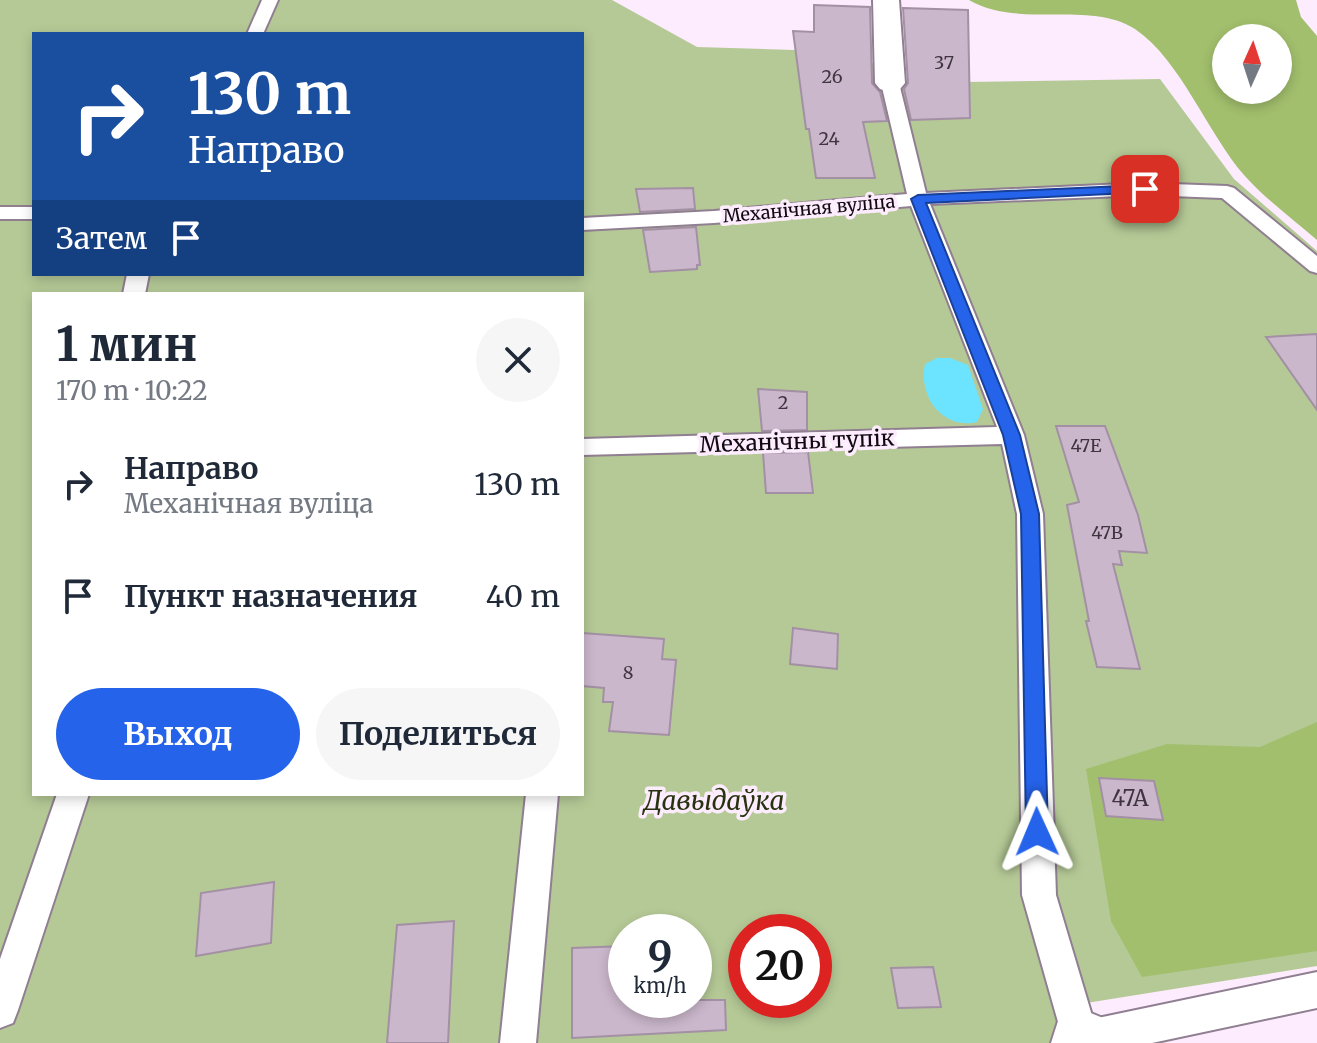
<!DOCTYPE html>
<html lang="ru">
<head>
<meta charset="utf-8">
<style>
	body { margin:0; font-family:Merriweather,serif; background:#f6f6f7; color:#1f2937; height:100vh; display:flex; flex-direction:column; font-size:30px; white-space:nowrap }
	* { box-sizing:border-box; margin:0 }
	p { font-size:26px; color:#747a83 }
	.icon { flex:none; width:44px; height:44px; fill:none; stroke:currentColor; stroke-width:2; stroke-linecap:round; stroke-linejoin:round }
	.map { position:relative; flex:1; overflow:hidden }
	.drawer { position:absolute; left:32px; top:292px; width:552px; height:504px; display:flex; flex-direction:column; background:#fff; border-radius:0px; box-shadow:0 4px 12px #0003 }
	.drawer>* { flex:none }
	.guide { position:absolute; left:32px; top:32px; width:552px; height:244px; border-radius:0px; box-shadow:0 4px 12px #0003; background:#1a4fa0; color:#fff; overflow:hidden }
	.needle { width:52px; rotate:3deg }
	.tools { position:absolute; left:1212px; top:24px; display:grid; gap:16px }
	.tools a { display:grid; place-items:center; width:80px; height:80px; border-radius:50%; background:#fff; box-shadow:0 4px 12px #0003; font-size:40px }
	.speed { position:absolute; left:608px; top:914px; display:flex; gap:16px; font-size:40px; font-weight:700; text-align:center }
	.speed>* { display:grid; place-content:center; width:104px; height:104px; border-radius:50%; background:#fff; box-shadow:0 4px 12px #0003; line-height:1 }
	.speed small { font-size:20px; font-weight:400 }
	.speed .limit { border:12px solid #d22; background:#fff; color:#111 }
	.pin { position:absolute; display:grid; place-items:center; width:68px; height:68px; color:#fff; margin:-34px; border-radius:16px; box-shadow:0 4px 12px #0006 }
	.me { position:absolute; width:88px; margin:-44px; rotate:359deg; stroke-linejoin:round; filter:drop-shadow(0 0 6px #0008) }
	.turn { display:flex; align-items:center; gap:28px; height:168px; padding:0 24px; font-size:36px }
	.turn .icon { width:104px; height:104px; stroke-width:2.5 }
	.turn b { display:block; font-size:56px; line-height:68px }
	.then { display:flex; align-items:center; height:76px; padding:0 24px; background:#0003; gap:16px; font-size:30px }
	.round { display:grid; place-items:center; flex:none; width:84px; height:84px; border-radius:42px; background:#f6f6f7 }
	.head { display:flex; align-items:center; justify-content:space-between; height:136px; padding:0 24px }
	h1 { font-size:48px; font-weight:700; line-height:60px }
	.cta { display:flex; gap:16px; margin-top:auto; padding:16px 24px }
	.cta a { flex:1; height:92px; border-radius:48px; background:#2563eb; color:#fff; font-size:32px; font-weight:700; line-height:92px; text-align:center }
	.cta a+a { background:#f6f6f7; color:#1f2937 }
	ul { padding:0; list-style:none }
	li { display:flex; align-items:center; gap:24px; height:112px; padding:0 24px }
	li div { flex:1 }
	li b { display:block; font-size:30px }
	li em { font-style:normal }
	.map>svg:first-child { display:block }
</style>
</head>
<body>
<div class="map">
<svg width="1317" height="1043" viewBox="0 0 1317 1043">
	<rect width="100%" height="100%" fill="#fcecfd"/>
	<!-- green -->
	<path fill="#b5c996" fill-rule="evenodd" d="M0 0H612L697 47 858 52 898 83 1160 79 1234 179 1317 251V966L1055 1008 1062 1043H0ZM34 34H582V274H34ZM34 294H582V794H34ZM626 932H694V1000H626ZM746 932H814V1000H746Z"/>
	<!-- forest -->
	<path fill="#a2bf6d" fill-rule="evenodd" d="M969 0H1296L1301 17 1317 36V240C1293 219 1265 199 1244 175 1208 134 1180 59 1135 29 1090 0 1018 29 969 0ZM1226 38H1278V90H1226Z
		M1317 722V951L1142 977 1111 921 1086 769 1167 744 1260 747Z"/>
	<!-- water -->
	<path fill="#6de4ff" d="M937 358H950L968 365 983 409 977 422C943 430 918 397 925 364Z"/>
	<!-- building -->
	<path fill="#cbb7cc" stroke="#a390a4" stroke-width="2" d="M814 5 870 7 872 83 880 92 887 121 863 122 875 178H816L809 129H806L793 31 814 32Z
		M903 8 968 10 970 118 911 120 904 89 908 83Z
		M693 188 695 209 640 212 636 189Z
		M696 227 700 265H697V269L650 272 643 230Z
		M1317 334V410L1266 337Z
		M758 389 807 392V430L762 431Z
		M1056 426H1105L1138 515 1147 553 1119 551 1122 565 1113 564 1140 669 1097 667 1086 621H1089L1067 505 1079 502Z
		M808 452 813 493H766L763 453Z
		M793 628 838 634 837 669 790 664Z
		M582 633 664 639 662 659 676 660 669 735 609 731 613 702H603L604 688 582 686Z
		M1099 778 1154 781 1163 820 1106 816Z
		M274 882 271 943 196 956 201 893Z
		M454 921 448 1043H387L397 925Z
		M626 946V1000H725L726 1030 572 1038V948Z
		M933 967 941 1007 898 1008 891 968Z"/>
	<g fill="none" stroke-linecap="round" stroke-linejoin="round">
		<defs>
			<path id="service" d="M262 0H278L263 34H247Z
				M890 78 899 83 926 193 1145 183 1227 186 1234 188 1317 256V273L1310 271 1222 198 1145 195 930 204 1024 435 1043 514 1056 895 1093 1019 1317 972V1008L1152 1043H1064L1022 895 1017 514 1002 444 582 455V439L997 427 911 206 714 223 582 230V218L714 211 907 194 881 83Z
				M0 207H34V219H0Z
				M127 274H149L145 294H123Z
				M57 794H89L18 1010 13 1023 0 1028V959Z
				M526 794H558L536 1043H500Z"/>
			<path id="minor" d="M873 0H899L905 83 900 89 890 92 880 89 875 83Z
				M1081 1009 1103 1018 1113 1043H1051L1059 1018Z"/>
		</defs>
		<!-- service casing -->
		<use href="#service" stroke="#907e91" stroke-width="4"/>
		<!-- minor casing -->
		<use href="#minor" stroke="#907e91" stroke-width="4"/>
		<!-- service -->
		<use href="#service" fill="#fff" fill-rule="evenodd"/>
		<!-- minor -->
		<use href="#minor" fill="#fff" fill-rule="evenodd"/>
	</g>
	<!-- route -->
	<path fill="#2563eb" stroke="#184099" stroke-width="2" d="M1145 185 1152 189 1150 192 926 203 1020 435 1039 514 1048 832 1045 839 1037 842 1029 839 1026 832 1021 514 1003 435 911 199 918 195Z"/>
	<g text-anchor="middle" stroke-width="7" stroke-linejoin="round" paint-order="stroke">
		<!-- number labels -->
		<g font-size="18" fill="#3f343f">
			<text x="944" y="69">37</text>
			<text x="832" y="83">26</text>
			<text x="829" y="145">24</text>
			<text x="783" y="409">2</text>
			<text x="1086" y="452">47Е</text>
			<text x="1107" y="539">47В</text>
			<text x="628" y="679">8</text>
		</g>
		<!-- far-street labels -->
		<g font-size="18" fill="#100910" stroke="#fcecfd">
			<text transform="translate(809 209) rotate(-5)" y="6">Механічная вуліца</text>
		</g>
		<!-- street labels -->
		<g font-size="22" fill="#100910" stroke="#fcecfd">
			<text transform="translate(797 441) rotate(-2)" y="8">Механічны тупік</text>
		</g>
		<!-- near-number labels -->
		<g font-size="22" fill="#3f343f">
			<text x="1130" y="806">47А</text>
		</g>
		<!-- near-park labels -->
		<g font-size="26" font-style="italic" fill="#27320f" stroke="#fcecfd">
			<text x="714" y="810">Давыдаўка</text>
		</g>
	</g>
</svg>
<div class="tools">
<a><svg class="needle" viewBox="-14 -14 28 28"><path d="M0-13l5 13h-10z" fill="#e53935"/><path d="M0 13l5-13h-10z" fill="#747a83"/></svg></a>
</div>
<div class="speed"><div>9<small>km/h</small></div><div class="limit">20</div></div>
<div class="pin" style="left:1145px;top:189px;background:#d93025"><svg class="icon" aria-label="arrive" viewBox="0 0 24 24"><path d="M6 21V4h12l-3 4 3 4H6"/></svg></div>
<svg class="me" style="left:1037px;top:832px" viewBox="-20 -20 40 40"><path d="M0-17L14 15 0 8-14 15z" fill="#2563eb" stroke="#fff" stroke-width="4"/></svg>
<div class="guide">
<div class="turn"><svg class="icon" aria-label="right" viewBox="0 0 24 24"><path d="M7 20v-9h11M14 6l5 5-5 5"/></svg><div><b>130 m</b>Направо</div></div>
<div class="then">Затем<svg class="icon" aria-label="arrive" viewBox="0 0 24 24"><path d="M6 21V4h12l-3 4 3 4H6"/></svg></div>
</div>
<section class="drawer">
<div class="head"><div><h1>1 мин</h1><p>170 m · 10:22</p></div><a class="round"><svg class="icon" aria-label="close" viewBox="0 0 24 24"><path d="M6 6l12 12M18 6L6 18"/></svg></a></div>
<ul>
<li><svg class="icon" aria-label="right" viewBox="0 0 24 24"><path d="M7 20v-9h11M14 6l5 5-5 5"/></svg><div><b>Направо</b><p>Механічная вуліца</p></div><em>130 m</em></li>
<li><svg class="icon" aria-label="arrive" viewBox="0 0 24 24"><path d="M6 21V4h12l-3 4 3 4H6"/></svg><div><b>Пункт назначения</b></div><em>40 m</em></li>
</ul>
<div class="cta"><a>Выход</a><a>Поделиться</a></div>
</section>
</div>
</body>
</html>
